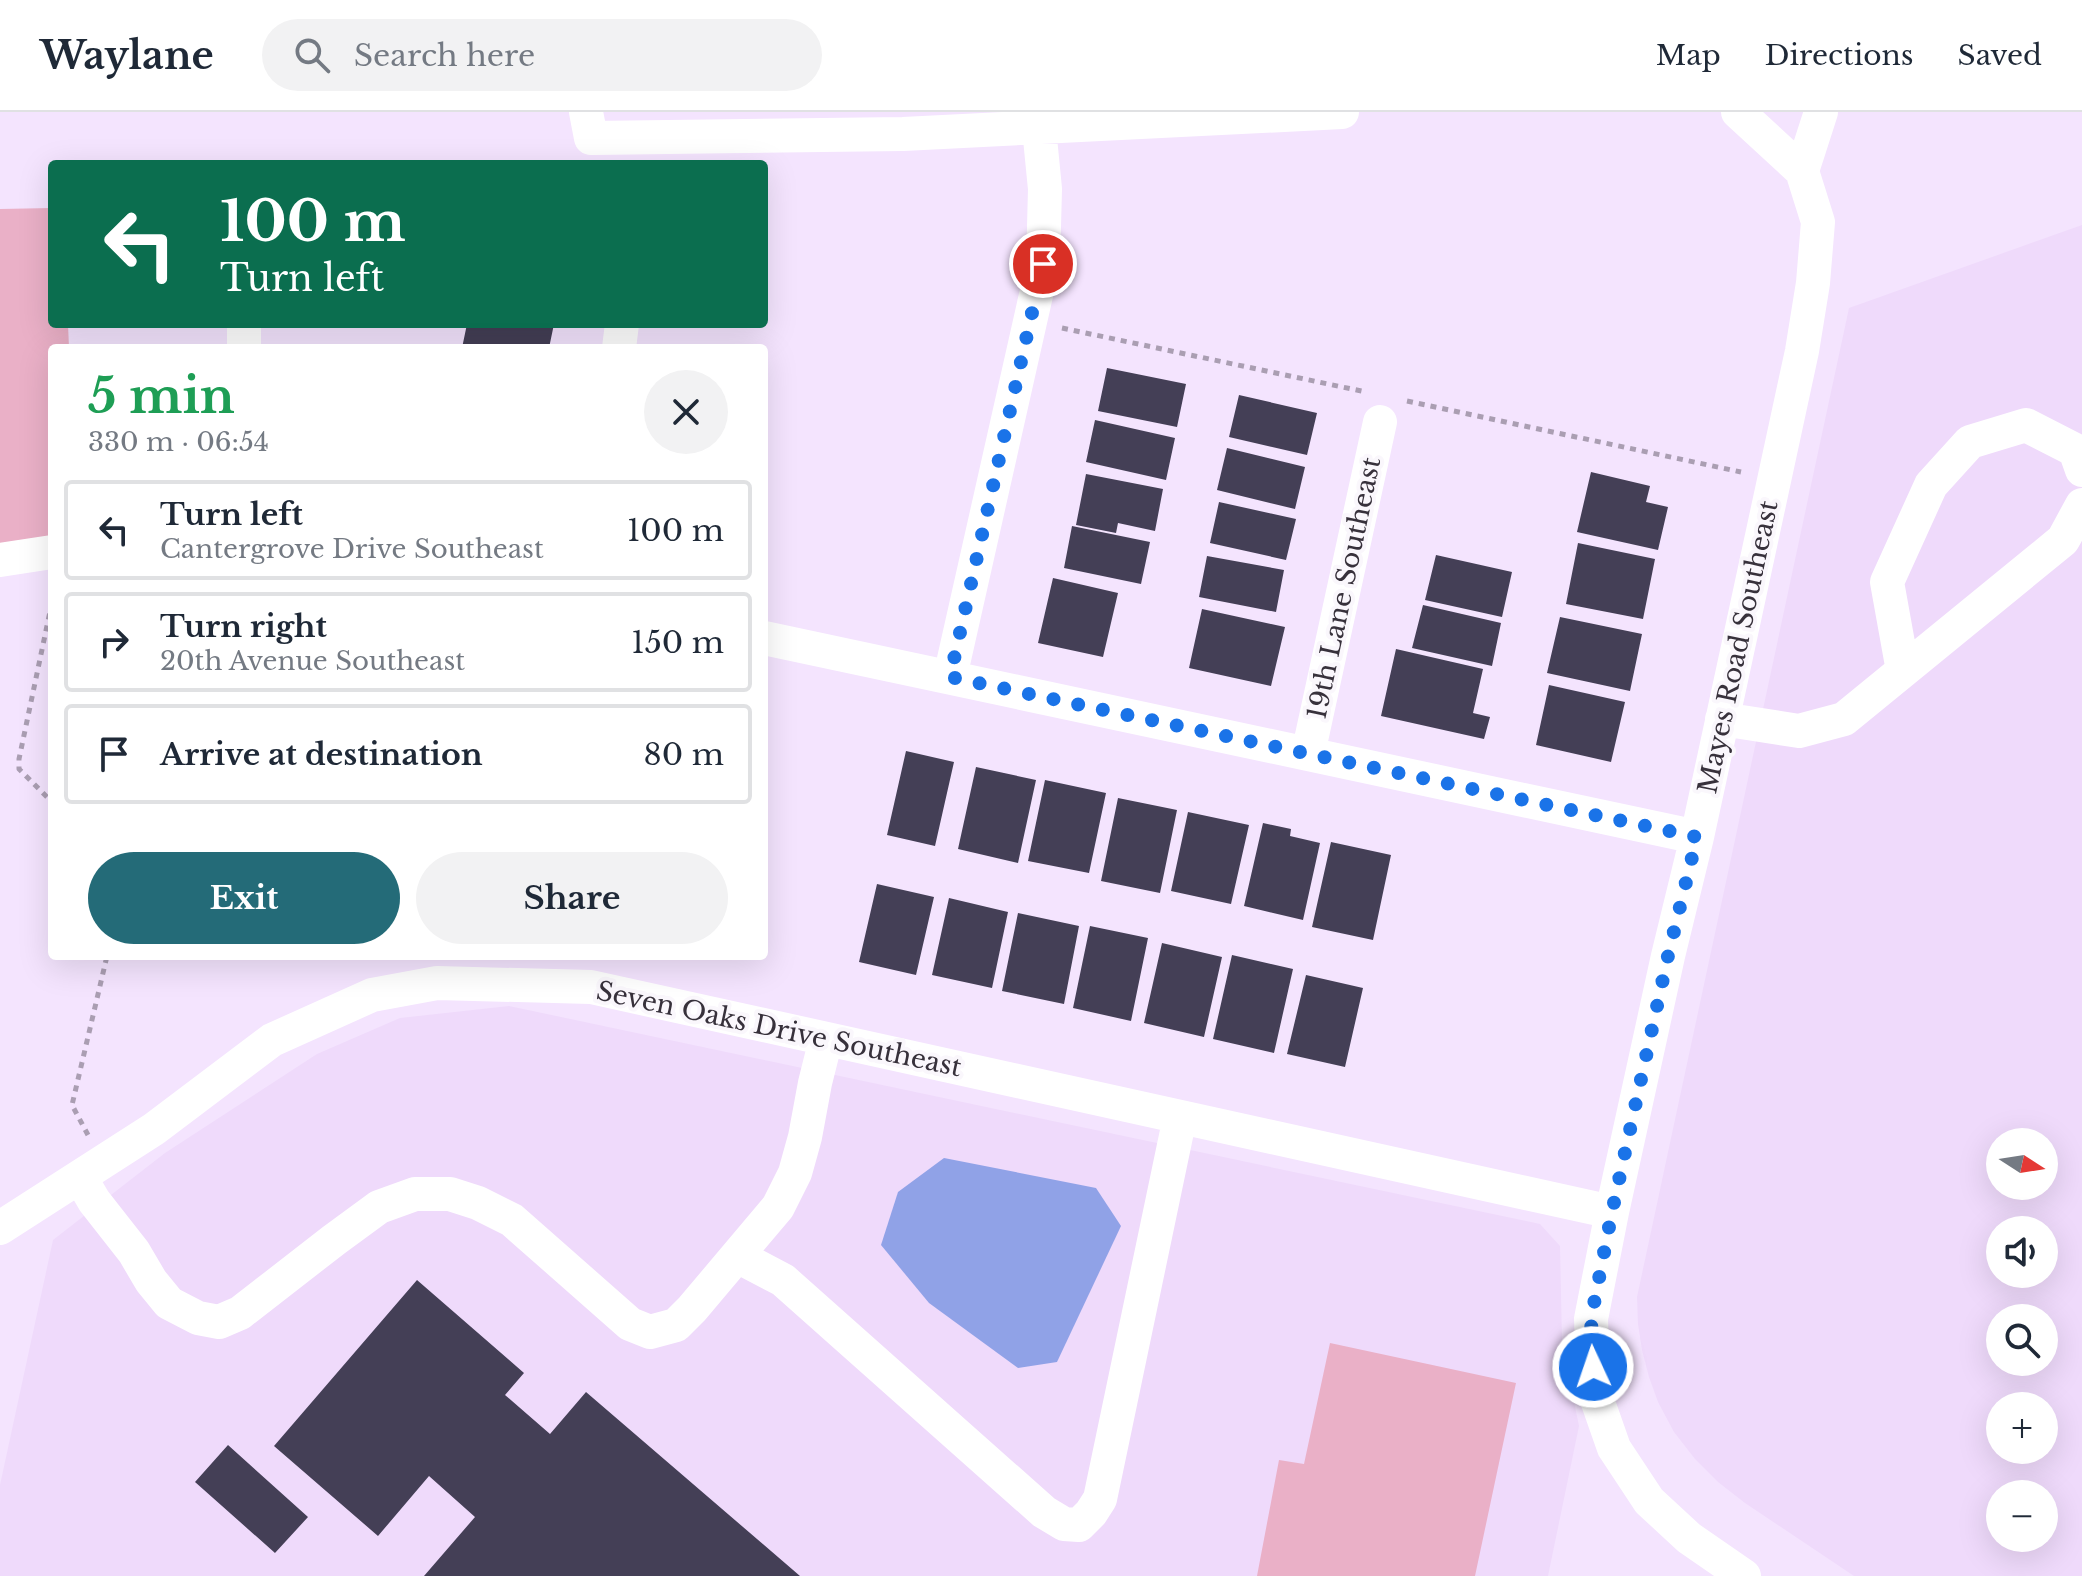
<!DOCTYPE html>
<html lang="en">
<head>
<meta charset="utf-8">
<style>
	body { margin:0; font-family:"Libre Baskerville",serif; background:#f2f2f3; color:#1f2937; height:100vh; display:flex; flex-direction:column; font-size:30px; white-space:nowrap }
	* { box-sizing:border-box; margin:0 }
	p { font-size:26px; color:#747a83 }
	.icon { flex:none; width:44px; height:44px; fill:none; stroke:currentColor; stroke-width:2; stroke-linecap:round; stroke-linejoin:round }
	.map { position:relative; flex:1; overflow:hidden }
	.details { position:absolute; left:48px; top:232px; width:720px; height:616px; display:flex; flex-direction:column; background:#fff; border-radius:8px; box-shadow:0 8px 32px #0002 }
	.details>* { flex:none }
	.banner { position:absolute; left:48px; top:48px; width:720px; height:168px; border-radius:8px; box-shadow:0 8px 32px #0002; background:#0b6e4f; color:#fff; overflow:hidden }
	.needle { width:52px; rotate:102deg }
	.controls { position:absolute; left:1986px; top:1016px; display:grid; gap:16px }
	.controls a { display:grid; place-items:center; width:72px; height:72px; border-radius:50%; background:#fff; box-shadow:0 8px 32px #0002; font-size:40px }
	.pin { position:absolute; display:grid; place-items:center; width:68px; height:68px; color:#fff; margin:-34px; border:4px solid #fff; border-radius:50%; box-shadow:0 2px 8px #0007 }
	.me { position:absolute; width:88px; margin:-44px; rotate:357deg; stroke-linejoin:round; filter:drop-shadow(0 0 6px #0008) }
	.turn { display:flex; align-items:center; gap:28px; height:168px; padding:0 40px; font-size:36px }
	.turn .icon { width:104px; height:104px; stroke-width:2.5 }
	.turn b { display:block; font-size:56px; line-height:68px }
	.round { display:grid; place-items:center; flex:none; width:84px; height:84px; border-radius:42px; background:#f2f2f3 }
	.summary { display:flex; align-items:center; justify-content:space-between; height:136px; padding:0 40px }
	h1 { font-size:48px; font-weight:700; line-height:60px; color:#1e9e55 }
	.primary-button { display:flex; gap:16px; margin-top:auto; padding:16px 40px }
	.primary-button a { flex:1; height:92px; border-radius:48px; background:#246b78; color:#fff; font-size:32px; font-weight:700; line-height:92px; text-align:center }
	.primary-button a+a { background:#f2f2f3; color:#1f2937 }
	ul { padding:0; list-style:none }
	li { display:flex; align-items:center; gap:24px; height:100px; margin:0 16px 12px; padding:0 24px; border:4px solid #e0e1e3; border-radius:8px }
	li div { flex:1 }
	li b { display:block; font-size:30px }
	li em { font-style:normal }
	header { display:flex; align-items:center; gap:48px; box-sizing:border-box; height:112px; padding:0 40px; background:#fff; border-bottom:2px solid #e0e1e3 }
	header strong { font-size:38px }
	nav { display:flex; gap:44px; margin-inline-start:auto; font-size:28px }
	.search { width:560px; height:72px; background:#f2f2f3; display:flex; align-items:center; gap:20px; box-sizing:border-box; padding:0 28px; border-radius:44px; color:#747a83; font-size:30px }
	.map>svg:first-child { display:block }
</style>
</head>
<body>
<header>
<strong>Waylane</strong>
<div class="search"><svg class="icon" aria-label="search" viewBox="0 0 24 24"><circle cx="10" cy="10" r="6"/><path d="M15 15l6 6"/></svg>Search here</div>
<nav><a>Map</a><a>Directions</a><a>Saved</a></nav>
</header>
<div class="map">
<svg width="2082" height="1464" viewBox="0 0 2082 1464">
	<rect width="100%" height="100%" fill="#f4e4fe"/>
	<!-- built -->
	<path fill="#efdafb" fill-rule="evenodd" d="M2082 113V1464H1854L1745 1391 1718 1370 1695 1347 1674 1320 1658 1290 1649 1265 1642 1238 1638 1212 1637 1185 1849 196ZM2000 1030H2044V1074H2000ZM2000 1118H2044V1162H2000ZM2000 1206H2044V1250H2000ZM2000 1294H2044V1338H2000ZM2000 1382H2044V1426H2000Z
		M509 894 1540 1112 1560 1134 1562 1230 1579 1314 1548 1464H0V1373L53 1128 165 1041 317 942 400 906Z"/>
	<!-- green -->
	<path fill="#eab0c7" d="M52 96V212H68L69 236H52V428L0 432V97Z
		M1330 1231 1516 1271 1475 1464H1257L1279 1348 1304 1352Z"/>
	<!-- water -->
	<path fill="#90a2e7" d="M944 1046 1096 1076 1121 1114 1057 1250 1018 1256 929 1191 881 1133 898 1080Z"/>
	<!-- building -->
	<path fill="#443f56" d="M467 212H554L549 236H462Z
		M1107 256 1186 272 1177 315 1098 299Z
		M1239 283 1317 301 1307 343 1229 325Z
		M1095 308 1175 326 1166 368 1086 350Z
		M1227 336 1305 355 1295 397 1217 378Z
		M1591 360 1650 374 1646 390 1668 395 1658 438 1577 420Z
		M1086 362 1163 377 1155 419 1118 411 1116 421 1076 413Z
		M1219 390 1296 407 1286 448 1210 431Z
		M1072 414 1150 430 1141 472 1064 456Z
		M1578 431 1655 447 1643 507 1566 492Z
		M1436 443 1512 460 1502 505 1425 488Z
		M1207 444 1284 458 1276 500 1199 485Z
		M1053 466 1118 481 1103 545 1038 531Z
		M1423 493 1501 511 1492 554 1412 536Z
		M1202 497 1285 515 1271 574 1189 556Z
		M1560 505 1642 522 1630 579 1547 561Z
		M1396 537 1483 557 1473 601 1490 605 1484 627 1381 604Z
		M1549 573 1625 590 1611 650 1536 633Z
		M906 639 954 650 935 734 887 723Z
		M976 655 1036 668 1018 751 958 737Z
		M1045 668 1106 681 1089 761 1028 749Z
		M1118 686 1177 698 1160 781 1101 769Z
		M1188 700 1249 713 1231 792 1171 779Z
		M1263 711 1291 717 1290 724 1320 731 1303 808 1244 794Z
		M1331 730 1391 743 1373 828 1312 815Z
		M877 772 934 785 916 863 859 850Z
		M949 786 1008 800 992 876 932 863Z
		M1018 801 1079 814 1064 892 1002 879Z
		M1090 814 1148 826 1131 909 1073 896Z
		M1162 831 1222 845 1204 925 1144 911Z
		M1232 843 1293 857 1274 941 1213 927Z
		M1306 863 1363 876 1345 955 1287 942Z
		M417 1168 524 1261 505 1283 550 1322 586 1280 800 1464H424L475 1405 429 1364 378 1424 274 1334Z
		M228 1333 308 1405 275 1441 195 1370Z"/>
	<g fill="none" stroke-linecap="round" stroke-linejoin="round">
		<!-- path -->
		<path stroke="#aa9eb2" stroke-width="5" stroke-dasharray="6 6" stroke-linecap="butt" d="M1062 216 1366 280
			M1407 289 1741 360
			M52 490 19 647V657L52 690
			M88 1023 72 993 107 844"/>
		<!-- minor -->
		<path stroke="#fff" stroke-width="34" d="M586 0 591 26 903 22 1342 0
			M1738 0 1802 59 1818 110 1813 171 1802 239 1697 725 1668 844 1612 1100 1591 1207 1594 1279 1614 1336 1649 1389 1689 1426 1744 1464
			M1802 59 1821 0
			M244 212V236
			M619 236 622 212
			M0 448 52 440
			M764 526 1697 725
			M1903 559 1887 470 1931 373 1970 330 2026 313 2075 338 2082 358
			M950 565 1043 152 1045 77 1039 16
			M1722 607 1799 619 1844 607 2063 428 2082 393
			M1308 642 1380 310
			M80 1065 94 1089 134 1140 151 1169 169 1191 198 1206 219 1210 240 1201 334 1128 379 1095 415 1082H450L478 1091 512 1108 630 1212 650 1220 676 1213 692 1197 778 1095 795 1061 805 1025 815 971 826 927
			M0 1116 154 1017 272 928 372 883 437 871 591 875 1612 1100
			M737 1144 783 1168 1044 1400 1064 1412 1079 1413 1091 1401 1100 1387 1180 1005"/>
	</g>
	<g fill="none" stroke-linecap="round" stroke-linejoin="round">
		<!-- route -->
		<path stroke="#1a73e8" stroke-width="14" stroke-dasharray="0 25.2" d="M1043 152 950 565 1697 725 1668 844 1612 1100 1591 1207 1593 1255"/>
	</g>
	<g text-anchor="middle" stroke-width="8" stroke-linejoin="round" paint-order="stroke">
		<!-- street labels -->
		<g font-size="26" fill="#37313b" stroke="#faf7fc">
			<text transform="translate(1344 476) rotate(-78)" y="9">19th Lane Southeast</text>
			<text transform="translate(1738 535) rotate(-78)" y="9">Mayes Road Southeast</text>
			<text transform="translate(779 917) rotate(12)" y="9">Seven Oaks Drive Southeast</text>
		</g>
	</g>
</svg>
<div class="controls">
<a><svg class="needle" viewBox="-14 -14 28 28"><path d="M0-13l5 13h-10z" fill="#e53935"/><path d="M0 13l5-13h-10z" fill="#747a83"/></svg></a>
<a><svg class="icon" aria-label="sound" viewBox="0 0 24 24"><path d="M4 9h4l5-4v14l-5-4H4zM17 9q2 3 0 6"/></svg></a>
<a><svg class="icon" aria-label="search" viewBox="0 0 24 24"><circle cx="10" cy="10" r="6"/><path d="M15 15l6 6"/></svg></a>
<a>+</a>
<a>−</a>
</div>
<div class="pin" style="left:1043px;top:152px;background:#d93025"><svg class="icon" aria-label="arrive" viewBox="0 0 24 24"><path d="M6 21V4h12l-3 4 3 4H6"/></svg></div>
<svg class="me" style="left:1593px;top:1255px" viewBox="-20 -20 40 40"><circle r="17" fill="#1a73e8" stroke="#fff" stroke-width="3"/><path d="M0-11L8 9 0 5-8 9z" fill="#fff"/></svg>
<div class="banner">
<div class="turn"><svg class="icon" aria-label="left" viewBox="0 0 24 24"><path d="M17 20v-9H6M10 6l-5 5 5 5"/></svg><div><b>100 m</b>Turn left</div></div>
</div>
<section class="details">
<div class="summary"><div><h1>5 min</h1><p>330 m · 06:54</p></div><a class="round"><svg class="icon" aria-label="close" viewBox="0 0 24 24"><path d="M6 6l12 12M18 6L6 18"/></svg></a></div>
<ul>
<li><svg class="icon" aria-label="left" viewBox="0 0 24 24"><path d="M17 20v-9H6M10 6l-5 5 5 5"/></svg><div><b>Turn left</b><p>Cantergrove Drive Southeast</p></div><em>100 m</em></li>
<li><svg class="icon" aria-label="right" viewBox="0 0 24 24"><path d="M7 20v-9h11M14 6l5 5-5 5"/></svg><div><b>Turn right</b><p>20th Avenue Southeast</p></div><em>150 m</em></li>
<li><svg class="icon" aria-label="arrive" viewBox="0 0 24 24"><path d="M6 21V4h12l-3 4 3 4H6"/></svg><div><b>Arrive at destination</b></div><em>80 m</em></li>
</ul>
<div class="primary-button"><a>Exit</a><a>Share</a></div>
</section>
</div>
</body>
</html>
